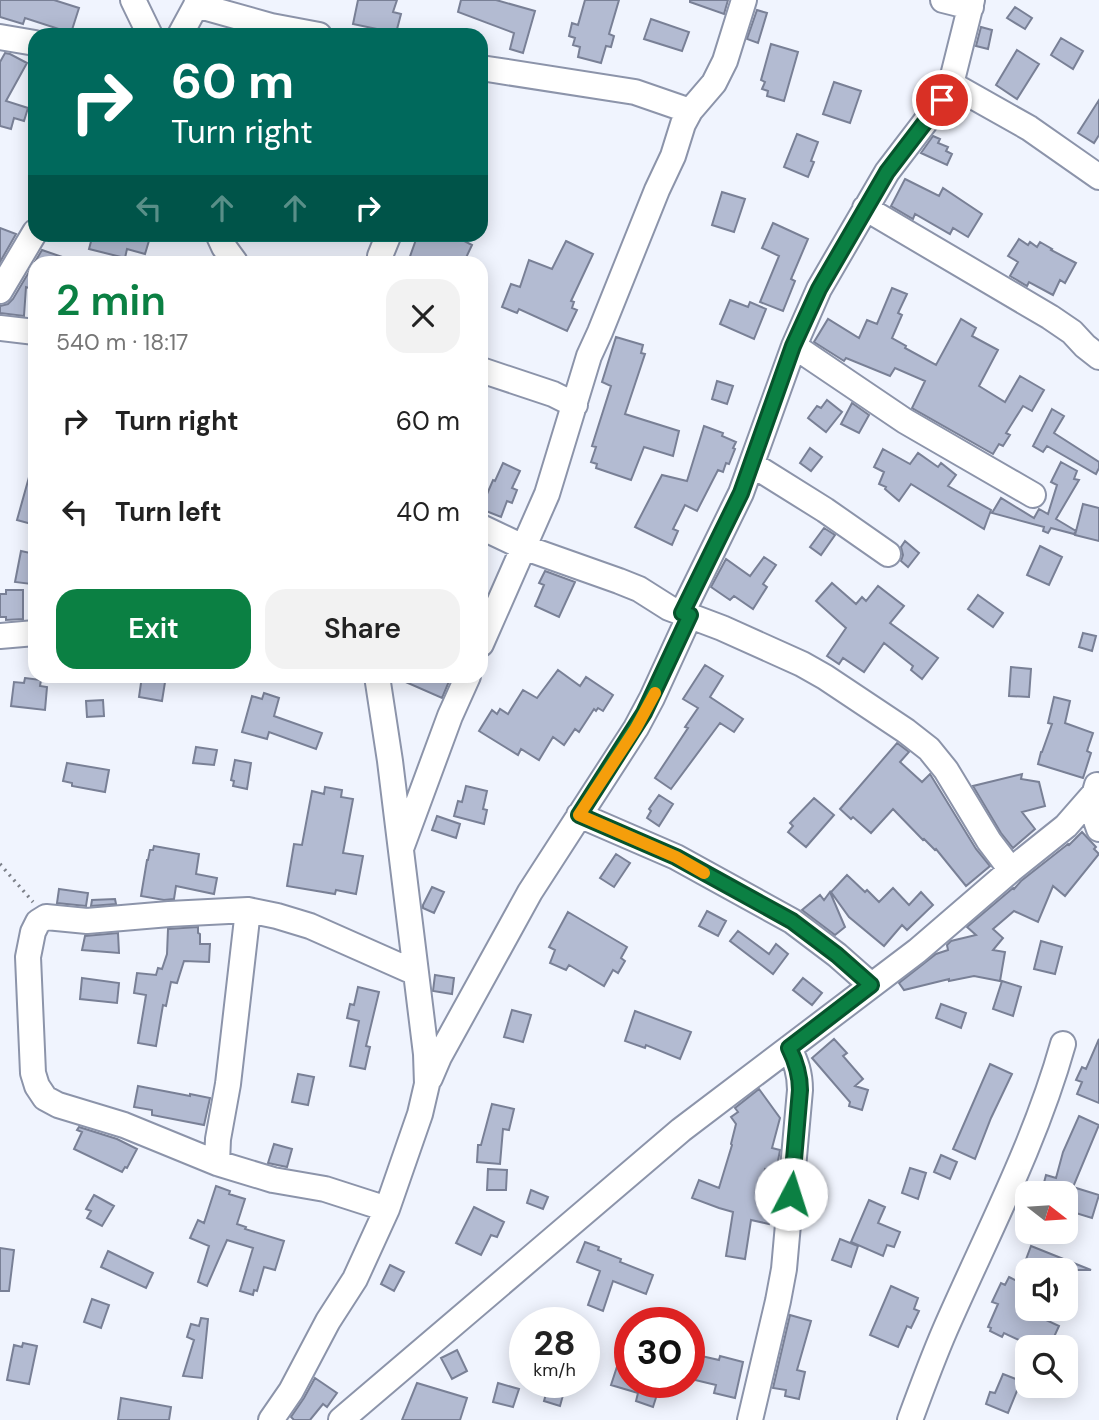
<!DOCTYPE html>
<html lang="en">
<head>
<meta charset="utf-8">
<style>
	body { margin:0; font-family:"DM Sans",sans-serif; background:#f2f2f2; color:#222; height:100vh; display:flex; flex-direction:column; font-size:26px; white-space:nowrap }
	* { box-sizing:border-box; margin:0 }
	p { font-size:23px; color:#767676 }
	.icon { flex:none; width:38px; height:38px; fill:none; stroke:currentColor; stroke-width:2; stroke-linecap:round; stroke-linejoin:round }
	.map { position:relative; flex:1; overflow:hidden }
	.panel { position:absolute; left:28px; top:256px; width:460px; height:427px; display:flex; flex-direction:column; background:#fff; border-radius:21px; box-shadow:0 4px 18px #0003 }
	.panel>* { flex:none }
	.top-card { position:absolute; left:28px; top:28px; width:460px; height:214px; border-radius:21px; box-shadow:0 4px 18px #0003; background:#00695c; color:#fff; overflow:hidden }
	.needle { width:46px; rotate:107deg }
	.controls { position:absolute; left:1015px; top:1181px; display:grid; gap:14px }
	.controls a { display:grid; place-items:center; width:63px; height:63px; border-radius:14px; background:#fff; box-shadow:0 4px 18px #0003; font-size:35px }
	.speed { position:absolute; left:509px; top:1307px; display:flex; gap:14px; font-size:35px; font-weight:700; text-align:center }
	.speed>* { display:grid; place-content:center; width:91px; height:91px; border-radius:50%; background:#fff; box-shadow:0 4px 18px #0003; line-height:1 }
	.speed small { font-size:18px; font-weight:400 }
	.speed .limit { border:10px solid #d22; background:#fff; color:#111 }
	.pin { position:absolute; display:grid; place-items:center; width:60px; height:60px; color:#fff; margin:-30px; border:4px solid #fff; border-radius:50%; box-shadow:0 2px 7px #0007 }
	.me { position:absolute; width:77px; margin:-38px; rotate:5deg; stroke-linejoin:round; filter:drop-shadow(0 0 5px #0008) }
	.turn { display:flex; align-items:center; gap:24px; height:147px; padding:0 28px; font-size:32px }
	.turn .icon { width:91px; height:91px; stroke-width:2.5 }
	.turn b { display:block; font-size:49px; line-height:60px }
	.lanes { display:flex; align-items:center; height:66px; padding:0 28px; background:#0003; justify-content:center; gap:35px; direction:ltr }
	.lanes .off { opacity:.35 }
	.round { display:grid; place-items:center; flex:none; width:74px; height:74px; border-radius:21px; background:#f2f2f2 }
	.headline { display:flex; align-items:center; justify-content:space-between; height:119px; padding:0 28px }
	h1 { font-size:42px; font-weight:600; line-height:52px; color:#0b8043 }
	.primary-button { display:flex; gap:14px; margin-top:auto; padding:14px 28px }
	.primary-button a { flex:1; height:80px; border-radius:21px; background:#0b8043; color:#fff; font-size:28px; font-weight:600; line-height:80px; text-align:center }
	.primary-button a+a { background:#f2f2f2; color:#222 }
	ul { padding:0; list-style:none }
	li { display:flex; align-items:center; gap:21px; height:91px; padding:0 28px }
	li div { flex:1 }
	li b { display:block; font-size:26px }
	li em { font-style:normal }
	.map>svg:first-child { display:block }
</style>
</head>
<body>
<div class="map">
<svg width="1099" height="1420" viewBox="0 0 1099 1420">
	<rect width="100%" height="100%" fill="#f0f4fe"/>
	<!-- building -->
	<path fill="#b3bbd2" stroke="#798096" stroke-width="2" d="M0 0H54L79 8 71 33 25 18 23 24 0 17Z
		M358 0H397L393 12 401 14 396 33 353 24Z
		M461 0H496L535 11 523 53 510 49 514 33 458 12Z
		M585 0H619L609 34 614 36 611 47 606 46 601 63 578 57 580 47 573 45 575 38 569 36 572 23 578 25Z
		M690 0H728L724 14 690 2Z
		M1015 7 1032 18 1025 29 1007 18Z
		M757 10 767 13 758 43 747 39Z
		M651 19 689 32 682 51 644 39Z
		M981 27 992 30 988 49 976 46Z
		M1061 38 1083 51 1073 69 1051 55Z
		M771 44 798 52 784 101 767 96 768 91 762 89 765 82 761 80Z
		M1017 50 1039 64 1017 99 996 85Z
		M5 53 10 54 27 63 6 101 28 108 24 121 14 118 11 129 0 126V62Z
		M834 82 861 91 850 123 823 114Z
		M1099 100V135L1094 143 1078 133Z
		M797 134 818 142 811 161 814 162 808 177 784 167Z
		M933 136 940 139 938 143 948 147 946 151 952 154 947 165 921 153Z
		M905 179 939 196 943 188 982 214 968 237 953 228 950 234 915 214 913 219 891 206Z
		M722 192 745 199 734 232 712 225Z
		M773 223 808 239 791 279 795 281 783 311 760 302 779 256 762 248Z
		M0 228 16 234 0 262Z
		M93 234H151L145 254 127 249 125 258 89 249Z
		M418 234H451L472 245 464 262H408Z
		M1019 239 1028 245 1030 242 1037 247 1040 242 1052 249 1051 250 1076 263 1065 283 1060 280 1053 295 1029 282 1027 286 1010 276 1018 262 1008 256Z
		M566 241 593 254 571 301 574 302 572 308 577 310 567 331 519 309 517 313 502 307 511 284 520 287 529 260 552 269Z
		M42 250 71 260V262H35V290L26 287 24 316 0 313V306L8 304 13 299Z
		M892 288 907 294 898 313 902 315 892 338 906 346 905 348 936 365 961 319 976 328 972 336 998 350 979 386 1005 402 1020 376 1044 390 1032 411 1023 406 1006 433 1010 435 1003 446 999 444 993 454 912 408 925 381 895 368 890 376 846 358 844 361 814 342 828 319 859 338 867 320 877 324Z
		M730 300 748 307 750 302 766 309 754 339 720 324Z
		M616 337 643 345 641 353 645 354 625 414 679 431 673 456 644 447 631 480 596 468 597 464 591 462 596 447 592 446 611 386 602 382Z
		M717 381 733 386 727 404 712 399Z
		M827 400 842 412 826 432 808 418 817 406 821 408Z
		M852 403 869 415 859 433 841 424Z
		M1052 409 1064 416 1054 433 1099 462V468L1096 474 1047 446 1043 452 1033 446Z
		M704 426 723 433 722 436 736 442 733 448 735 449 729 464 726 463 723 472 718 470 697 511 685 505 673 529 678 531 672 545 635 527 662 475 687 481Z
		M810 448 822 457 811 471 800 463Z
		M883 449 910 464 918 453 938 467 941 463 956 475 948 486 991 510 984 529 911 484 899 501 885 489 886 487 879 484 884 472 874 467Z
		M1061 462 1077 471 1074 479 1079 480 1056 519 1076 531 1074 534 1051 528 1048 533 1043 531 1044 527 992 513 1001 498 1034 518 1039 509 1048 514 1057 485 1051 482Z
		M503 463 520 471 512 488 517 490 512 503 507 501 501 517 481 509V508L493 480 495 481Z
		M31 470 35 471V525L17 520Z
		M1083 504 1099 508V541L1075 535Z
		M824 528 835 535 821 555 810 547Z
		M905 541 919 553 908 567 901 561 903 555 901 547Z
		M1040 546 1062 557 1049 585 1027 575Z
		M21 551 35 554V575L32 574 31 584 15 582Z
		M764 557 776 565 763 584 767 587 753 609 734 596 730 600 711 587 726 559 750 576Z
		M545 571 575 582 559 617 535 606 544 585 539 583Z
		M832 583 856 604 862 597 866 601 878 586 904 606 890 623 938 658 922 679 911 670 913 666 884 643 864 672 843 658 839 664 827 656 846 628 816 601Z
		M6 590H23V619L6 620V617H0V594H6Z
		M978 595 1003 613 993 627 968 609Z
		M1083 633 1096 636 1092 651 1079 647Z
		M705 665 723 676 710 697 743 719 734 732 720 723 671 789 655 778 688 728 685 727 698 708 683 699Z
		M1011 667 1031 669 1029 697 1009 696Z
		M558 670 580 686 586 677 613 695 603 711 598 708 596 711 594 709 579 732 575 729 564 745 553 737 539 760 521 749 518 755 479 731 492 710 497 714 500 709 508 714 523 690 537 698Z
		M142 676H166L162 701 139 697Z
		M392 676H441L450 679 442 698Z
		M25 678 41 680 40 686 47 687 45 710 11 706 14 682 24 683Z
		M264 693 279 698 274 716 322 733 316 749 269 732 267 739 242 732 252 696 262 699Z
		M1054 697 1070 701 1065 723 1093 733 1087 751 1091 753 1083 778 1038 764 1041 752H1042L1052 724 1048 723Z
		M103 700 104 716 87 717 86 701Z
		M897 743 909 752 900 762 922 782 930 774 976 849 990 866 966 886 936 849 935 850 924 839 923 840 893 809 871 833 853 817 851 819 840 809Z
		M196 747 217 750 214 765 193 763Z
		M235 760 251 763 247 789 233 786 234 781 231 780Z
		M67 763 109 770 105 792 72 786V783L63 781Z
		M1022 774 1021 779 1039 782 1045 806 1022 812 1035 829 1013 848 1001 833 973 786Z
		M466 786 487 791 483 809 487 810 484 824 454 816 458 801 462 802Z
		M325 787 342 790 341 797 353 799 343 853 363 856 356 894 336 890 335 894 287 886 294 844 302 845 312 791 324 794Z
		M659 795 673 804 659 826 647 818 651 811 649 809Z
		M814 798 834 815 806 847 788 832 793 826 790 823Z
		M437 816 460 824 456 838 432 830Z
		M1082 832 1096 847 1094 849 1099 854 1065 896 1053 886 1038 922 1014 911 993 929 1003 938 993 950 1005 952 1000 981 974 976 949 981V979L904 990 899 983 936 954 948 950 947 945 951 941 976 935 967 927 1013 888 1014 889 1021 881 1068 844 1069 845Z
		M154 846 199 854 196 874 217 878 214 894 176 886 174 899 164 900 141 896 147 860H148L150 850H153Z
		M616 854 630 863 614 887 600 878Z
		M847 875 865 892 867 890 879 902 893 888 909 905 921 892 933 905 907 930 902 925 884 946 849 917 831 892Z
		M432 887 444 892 434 913 423 908V905Z
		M59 889 88 893 86 906 57 903Z
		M830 892 845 927 835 935 802 910 820 895 824 900Z
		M115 899 116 904 91 906 92 900Z
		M707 911 726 921 718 936 699 926Z
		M568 912 627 947 621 958 625 961 618 973 613 970 604 986 569 965 566 970 550 963 555 950 549 947Z
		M198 927V933L200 934V944H210L209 962 184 961 177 983 171 982 166 1006 163 1005 156 1046 138 1043 146 995 134 993 137 973 156 975 158 968 162 969 167 954 168 929Z
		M738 931 769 954 776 944 788 954 773 974 730 941Z
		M118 933 119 953 82 950 85 936Z
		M1041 941 1062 947 1055 974 1034 969Z
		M435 975 454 978 452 994 433 991Z
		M82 978 119 983 117 1003 80 999Z
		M803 978 822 993 812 1005 793 990Z
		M1002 981 1021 987 1013 1016 993 1009Z
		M358 987 379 992 366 1046 370 1047 365 1069 350 1066 359 1021 347 1018 350 1004 354 1005Z
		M941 1004 966 1013 961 1028 936 1018Z
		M512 1010 531 1015 523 1042 504 1037Z
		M635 1011 691 1032 680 1059 646 1045 645 1048 625 1041Z
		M834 1039 847 1053 843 1056 863 1079 855 1086 868 1090 862 1110 849 1106 850 1102 812 1058Z
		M1099 1039V1103L1077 1094 1082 1082 1076 1080 1082 1067 1086 1069Z
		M990 1064 1012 1074 991 1118 975 1159 953 1149Z
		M298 1074 314 1077 308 1105 292 1102Z
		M138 1086 190 1096V1094L210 1098 204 1125 152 1115V1110L134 1107Z
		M759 1089 780 1118 772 1148 780 1150 776 1172 765 1169 760 1196 775 1199 769 1224 751 1220 745 1259 726 1256 733 1212 719 1208 692 1198 699 1180 719 1188 732 1145 731 1144 736 1124 731 1117 738 1112 735 1108Z
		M492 1104 514 1109 509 1130 503 1129 500 1164 477 1162 478 1145H481Z
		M1079 1116 1099 1125 1073 1187 1099 1195 1092 1218 1066 1210V1194H1041L1046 1175 1056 1178 1063 1152Z
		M79 1127 117 1139 137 1149 127 1168 125 1167 122 1172 74 1149 82 1132 77 1130Z
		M274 1144 292 1149 287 1167 268 1163Z
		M941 1155 957 1162 950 1179 934 1172Z
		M910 1168 926 1173 918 1199 902 1193Z
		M488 1169 507 1170 506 1190H487Z
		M216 1186 230 1191 229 1194 245 1199 237 1224 246 1227 245 1229 284 1241 275 1270 264 1267 257 1291 254 1290 253 1295 240 1291 253 1248 227 1240 207 1286 198 1282 209 1246 190 1238 198 1220 204 1223Z
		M531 1190 548 1197 543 1209 527 1203Z
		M94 1195 114 1206 102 1226 87 1218 91 1211 86 1209Z
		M869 1200 885 1207 878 1223 900 1232 894 1247 887 1245 883 1256 851 1242Z
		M474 1207 504 1222 497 1237 491 1235 481 1255 456 1243Z
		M840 1239 858 1246 851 1267 832 1260Z
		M585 1242 599 1247 598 1250 621 1259 620 1262 653 1275 646 1294 613 1281 603 1311 588 1305 600 1271 577 1262Z
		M1031 1246 1091 1270H1022Z
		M0 1248 14 1250 9 1291H0Z
		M108 1251 153 1273 146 1288 101 1267Z
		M390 1265 404 1272 394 1291 381 1284Z
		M1009 1277 1027 1286V1311L1059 1326 1049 1348H1036L1004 1333 1002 1337 990 1331 991 1328 988 1327 998 1304 992 1302 1001 1283 1005 1285Z
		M891 1286 918 1298 914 1309 919 1311 911 1328 907 1326 898 1347 870 1335Z
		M92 1299 109 1305 101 1328 84 1322Z
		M790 1315 811 1321 797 1370 805 1372 799 1399 785 1396 786 1390 773 1388Z
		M201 1318 208 1319 202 1378 183 1376 194 1340 187 1337 191 1324 199 1326Z
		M627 1336H630V1382H661L653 1407 636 1401 638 1393 611 1385Z
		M23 1343 37 1346 29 1384 7 1380 14 1345 22 1347Z
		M457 1350 467 1371 452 1379 441 1358Z
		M697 1355 719 1360 720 1356 743 1362 735 1398 714 1393 716 1385 691 1379Z
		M1003 1374 1021 1381 1008 1413 986 1404 990 1392 995 1393Z
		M315 1378 337 1393 327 1407 323 1404 310 1420H294L291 1417 304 1398Z
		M417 1383 467 1398 460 1420H402Z
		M498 1383 519 1389 513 1407 493 1402Z
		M549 1383 565 1388 560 1406 544 1401Z
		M121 1398 171 1407 169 1420H118Z"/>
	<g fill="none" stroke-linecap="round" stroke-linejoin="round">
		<defs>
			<path id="minor" d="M133 0 150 35
				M943 0 971 7
				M196 5 271 26 319 35
				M180 35 199 0
				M0 37 35 43
				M481 68 635 92 690 111
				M951 84 1029 128 1099 177
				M865 208 1050 317 1072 332 1085 346 1099 357
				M218 234 224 247 235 262
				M380 262V256L389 234
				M0 291 35 232
				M0 328 35 332
				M794 346 905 421 1033 495
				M481 370 553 394 575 405
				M753 465 825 510 888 554
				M481 527 523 547 619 581 639 589 669 608 722 628 802 664 825 677 906 731 929 749 946 770 989 841 1011 870
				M682 613 741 493 794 346 819 289 887 172 942 100 951 84 972 0
				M0 636 35 633
				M481 644 547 494 589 356 600 332 657 190 673 156 683 124 690 111 714 83 725 61 744 0
				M1097 785C1092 800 1093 814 1099 829
				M579 815 676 857 792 921 837 955 871 985
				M402 846 450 716 468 676
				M430 1078 439 1057 530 892 636 728 652 698 690 615
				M217 1163 218 1139 228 1084 248 910
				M387 1209 325 1189 273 1180 217 1163 124 1125 58 1105 45 1098 37 1086 33 1073 28 957 33 932 38 922 46 917 87 921 169 914 248 910 277 916 310 926 416 973
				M271 1420 291 1391 328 1321 355 1279 387 1209 420 1114 427 1084 426 1054 390 761 377 676
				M341 1420 681 1130 917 951 1011 870 1066 826 1094 794
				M750 1420 778 1301 784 1269 800 1090C800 1073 796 1062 789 1048
				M910 1420C921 1390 932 1360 945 1330 986 1236 1035 1144 1063 1044"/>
		</defs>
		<!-- minor casing -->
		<use href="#minor" stroke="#8c94aa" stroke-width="28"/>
		<!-- path -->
		<path stroke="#7c8089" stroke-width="3.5" stroke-dasharray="2 5" stroke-linecap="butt" d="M0 864 33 902"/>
		<!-- minor -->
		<use href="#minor" stroke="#fff" stroke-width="24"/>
	</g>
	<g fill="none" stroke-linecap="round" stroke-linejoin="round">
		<defs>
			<path id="route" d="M791 1194 800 1090C800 1074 796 1062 789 1048L871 985 837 955 792 921 676 857 579 815 644 713 690 615 682 613 741 493 793 346 819 289 887 172 942 100"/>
		</defs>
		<!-- route casing -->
		<use href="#route" stroke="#07532c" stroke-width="18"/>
		<!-- route -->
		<use href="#route" stroke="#0b8043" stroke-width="12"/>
		<!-- slow -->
		<path stroke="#f59e0b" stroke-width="12" d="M655 693 636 728 579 815 676 857 704 873"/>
	</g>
</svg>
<div class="controls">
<a><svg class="needle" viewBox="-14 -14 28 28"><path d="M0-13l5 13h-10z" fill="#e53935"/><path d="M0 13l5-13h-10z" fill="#767676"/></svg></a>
<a><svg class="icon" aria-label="sound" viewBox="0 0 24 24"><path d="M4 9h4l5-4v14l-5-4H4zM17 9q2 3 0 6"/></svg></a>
<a><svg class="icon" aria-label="search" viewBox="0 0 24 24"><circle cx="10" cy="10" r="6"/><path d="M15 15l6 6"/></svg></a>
</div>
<div class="speed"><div>28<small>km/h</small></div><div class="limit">30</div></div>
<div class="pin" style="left:942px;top:100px;background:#d93025"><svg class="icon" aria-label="arrive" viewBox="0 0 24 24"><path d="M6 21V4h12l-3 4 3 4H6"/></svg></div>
<svg class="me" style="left:791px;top:1194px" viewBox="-20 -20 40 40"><circle r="19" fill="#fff"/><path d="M0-13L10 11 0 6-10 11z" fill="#0b8043"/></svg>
<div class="top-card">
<div class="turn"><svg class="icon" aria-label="right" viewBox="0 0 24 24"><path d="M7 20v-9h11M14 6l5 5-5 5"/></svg><div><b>60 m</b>Turn right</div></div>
<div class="lanes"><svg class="icon off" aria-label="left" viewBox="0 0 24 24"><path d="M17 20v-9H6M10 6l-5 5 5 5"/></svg><svg class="icon off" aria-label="ahead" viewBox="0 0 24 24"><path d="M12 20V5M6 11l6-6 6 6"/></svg><svg class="icon off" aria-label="ahead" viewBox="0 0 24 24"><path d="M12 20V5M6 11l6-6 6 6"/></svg><svg class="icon" aria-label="right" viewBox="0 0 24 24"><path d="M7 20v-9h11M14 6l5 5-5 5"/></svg></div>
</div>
<section class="panel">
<div class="headline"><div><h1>2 min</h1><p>540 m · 18:17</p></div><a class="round"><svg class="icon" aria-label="close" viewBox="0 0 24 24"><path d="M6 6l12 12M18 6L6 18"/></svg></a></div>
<ul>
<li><svg class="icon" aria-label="right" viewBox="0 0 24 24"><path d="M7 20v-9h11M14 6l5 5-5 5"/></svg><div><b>Turn right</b></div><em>60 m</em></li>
<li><svg class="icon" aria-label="left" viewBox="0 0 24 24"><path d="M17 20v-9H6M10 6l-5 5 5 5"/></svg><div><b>Turn left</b></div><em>40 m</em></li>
</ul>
<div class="primary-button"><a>Exit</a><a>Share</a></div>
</section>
</div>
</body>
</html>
